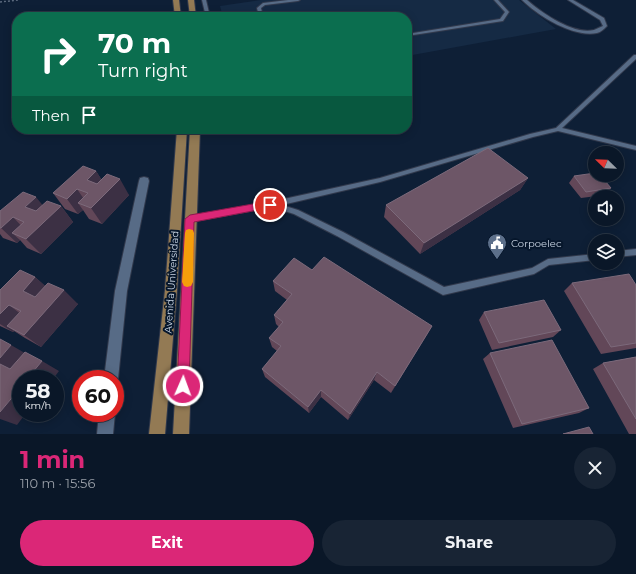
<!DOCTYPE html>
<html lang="en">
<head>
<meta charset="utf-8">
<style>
	body { margin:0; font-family:Montserrat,sans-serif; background:#182434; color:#f1f3f6; height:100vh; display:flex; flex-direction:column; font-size:15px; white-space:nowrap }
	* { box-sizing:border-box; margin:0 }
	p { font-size:13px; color:#999fa8 }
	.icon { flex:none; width:22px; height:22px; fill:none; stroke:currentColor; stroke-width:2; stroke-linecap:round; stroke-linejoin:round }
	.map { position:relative; height:434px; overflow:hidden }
	.drawer { display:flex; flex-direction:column; background:#0a1728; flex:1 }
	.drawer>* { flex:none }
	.guide { position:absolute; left:12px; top:12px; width:400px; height:122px; border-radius:16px; box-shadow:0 2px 10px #0003,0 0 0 1px #2a3645; background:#0b6e4f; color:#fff; overflow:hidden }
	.needle { width:26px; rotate:293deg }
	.buttons { position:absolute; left:588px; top:146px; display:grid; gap:8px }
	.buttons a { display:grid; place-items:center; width:36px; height:36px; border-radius:50%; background:#0a1728; box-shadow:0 2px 10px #0003,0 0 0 1px #2a3645; font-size:20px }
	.speed { position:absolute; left:12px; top:370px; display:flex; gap:8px; font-size:20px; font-weight:700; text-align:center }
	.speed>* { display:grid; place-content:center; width:52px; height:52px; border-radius:50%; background:#0a1728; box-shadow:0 2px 10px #0003,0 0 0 1px #2a3645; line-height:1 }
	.speed small { font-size:10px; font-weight:400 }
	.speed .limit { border:6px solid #d22; background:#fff; color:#111 }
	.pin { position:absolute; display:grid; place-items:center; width:34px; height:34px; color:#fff; margin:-17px; border:2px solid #fff; border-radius:50%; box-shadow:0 1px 4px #0007 }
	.me { position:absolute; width:44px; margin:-22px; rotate:2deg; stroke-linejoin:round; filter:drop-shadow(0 0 3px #0008) }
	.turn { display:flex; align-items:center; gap:14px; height:84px; padding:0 20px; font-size:18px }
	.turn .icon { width:52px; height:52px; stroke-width:2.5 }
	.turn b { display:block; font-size:28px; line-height:34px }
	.then { display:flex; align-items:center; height:38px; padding:0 20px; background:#0003; gap:8px; font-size:15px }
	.round { display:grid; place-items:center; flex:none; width:42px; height:42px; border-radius:21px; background:#182434 }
	.headline { display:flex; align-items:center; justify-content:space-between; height:68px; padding:0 20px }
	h1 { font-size:24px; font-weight:700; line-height:30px; color:#db2777 }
	.button { display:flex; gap:8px; margin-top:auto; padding:8px 20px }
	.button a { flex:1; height:46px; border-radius:24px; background:#db2777; color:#fff; font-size:16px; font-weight:700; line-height:46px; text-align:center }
	.button a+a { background:#182434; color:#f1f3f6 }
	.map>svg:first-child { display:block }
</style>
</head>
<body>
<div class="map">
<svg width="636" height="434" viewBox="0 0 636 434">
	<rect width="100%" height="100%" fill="#0e1f36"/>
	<!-- built -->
	<path fill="#152a44" d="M261 0H519L556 29 407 56V17H223L220 6Z"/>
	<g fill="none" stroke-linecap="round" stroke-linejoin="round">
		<defs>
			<path id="service" d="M202 0H206L210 17H206Z
				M288 0H300L298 1 265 5 261 8 263 17H259L257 8 263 3Z
				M494 0H498L509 12 503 21 407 36V34L500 19 505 12Z
				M522 0H527C542 13 573 35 594 30 597 29 600 27 603 26L600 20 568 0H573L604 18 607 26C604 29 601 32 597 33 574 38 538 16 522 0Z
				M634 55H636V59L562 128 636 146V150L558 131 533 137 380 182 282 205 298 210 343 232 444 287 532 268 548 259 595 254V260L549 265 534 274 443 295 337 236 294 214 272 207 190 222 188 221 186 219 188 217 190 216 270 202 380 178 530 134 556 128Z
				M636 249V255L617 257V251Z"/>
			<path id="minor" d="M144 177 148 178 149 181 127 291 118 379 115 385V379H104L115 291 139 181 140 178Z
				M99 413H115L113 434H97Z"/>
			<path id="primary" d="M173 0H179L181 17H175Z
				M188 0H194L196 17H190Z
				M177 129H187L177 290 165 434H149L165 290Z
				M190 129H200L189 434H173Z"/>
		</defs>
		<!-- service casing -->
		<use href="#service" stroke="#31394c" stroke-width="2"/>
		<!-- minor casing -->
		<use href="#minor" stroke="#31394c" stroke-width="2"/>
		<!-- primary casing -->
		<use href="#primary" stroke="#31394c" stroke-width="2"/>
		<!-- path -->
		<path stroke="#5b697d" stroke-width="1.5" stroke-dasharray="2 2" stroke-linecap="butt" d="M0 2 19 0"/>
		<!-- service -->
		<use href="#service" fill="#576b86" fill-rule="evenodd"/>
		<!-- minor -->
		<use href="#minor" fill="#576b86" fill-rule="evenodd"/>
		<!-- primary -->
		<use href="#primary" fill="#937a54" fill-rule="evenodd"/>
	</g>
	<!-- wall -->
	<path fill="#624758" d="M96 171 101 179 129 195 102 224 89 219 83 210 78 214 65 209 53 193Z
		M574 176 611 188 605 195 581 198 569 183Z
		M528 178 520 190 420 254 384 217 386 205Z
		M43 205 61 206 73 222 41 254 27 248 20 240 17 243 3 238 0 234V211Z
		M312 270 432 326 391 393 374 380 348 420 321 397 309 413 265 377 262 369 277 351 272 347 269 338 279 327 276 324 274 315 287 300 275 291 273 281Z
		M35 277 45 286 78 304 41 347 25 338 14 331 13 332 0 326V290Z
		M572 283 636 285V348L601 354 564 291Z
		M484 312 561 330 553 337 492 350 479 320Z
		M490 353 589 408 579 413 513 428 483 359Z
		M636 357V434H629L593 369 603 363Z"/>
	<!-- shaded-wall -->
	<path fill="#3c3044" d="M96 171 106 187 87 180Z
		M528 178 520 190 420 254 424 243Z
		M120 179 129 195 102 224 91 208Z
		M77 189 88 205 78 203 83 210 78 214 67 199Z
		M36 197 49 213 39 222 25 207Z
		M61 206 73 222 41 254 26 239Z
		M13 217 28 233H12L20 240 17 243 1 228Z
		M35 277 51 291 39 304 23 291Z
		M64 290 78 304 41 347 24 335Z
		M9 305 26 318 7 326 14 331 13 332 0 324V314Z
		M432 326 427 335 391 393 395 386Z
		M11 345 30 356 16 372 0 364V358Z
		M42 361 59 371 53 379H27Z
		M377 372 374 380 348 420 350 414Z
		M21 387V413H26L17 425 0 419V412Z
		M321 390V397L309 413 308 407Z"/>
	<!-- building -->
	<path fill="#6d5667" stroke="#7c6a7b" d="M488 148 528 178 424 243 386 205Z
		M83 166 96 171 87 180 97 184 107 174 120 179 91 208 78 203 88 193 77 189 67 199 53 193Z
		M595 173V175H600L611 188 586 192 574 176Z
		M23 192 36 197 25 207 36 211 47 201 61 206 26 239 12 233 24 222 13 217 1 228H0V211Z
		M324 257 432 326 395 386 377 372 350 414 321 390 308 407 262 369 281 346 269 338 283 322 274 315 292 294 273 281 294 258 312 270Z
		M20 270 35 277 23 291 35 297 48 283 64 290 24 335 7 326 21 311 9 305 0 314V290Z
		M629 274 636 285V343L611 347 572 283Z
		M544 300 561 330 499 343 484 312Z
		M0 339 11 345 0 358Z
		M552 340 589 408 522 424 490 353Z
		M25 352 42 361 27 379H21V387L0 412V364L10 369Z
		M636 357V419L603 363Z
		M589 427 593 434H563Z"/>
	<!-- route -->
	<path fill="#db2777" stroke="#8e194d" d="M270 201 274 202 275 205 274 207 194 222 189 386 188 390 183 392 179 390 177 386 185 219 190 215Z"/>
	<!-- slow -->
	<path fill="#f59e0b" d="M189 229 193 230 194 233 193 282 191 286 187 287 184 286 182 282 185 233 186 230Z"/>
	<!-- icons -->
	<defs>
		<symbol id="civic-pin" viewBox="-11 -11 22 30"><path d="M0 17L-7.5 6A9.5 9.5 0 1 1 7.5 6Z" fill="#5c6f8a" stroke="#06162b"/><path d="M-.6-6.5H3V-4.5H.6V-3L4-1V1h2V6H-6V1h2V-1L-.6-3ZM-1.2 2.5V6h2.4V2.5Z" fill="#fff"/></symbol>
	</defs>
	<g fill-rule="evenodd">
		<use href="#civic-pin" x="486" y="232" width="22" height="30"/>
	</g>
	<g text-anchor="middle" stroke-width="4" stroke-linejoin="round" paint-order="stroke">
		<!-- poi labels -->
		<g font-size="10" fill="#cbd6e5" stroke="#06162b" text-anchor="start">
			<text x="511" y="247">Corpoelec</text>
		</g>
		<!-- street labels -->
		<g font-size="10" fill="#cbd6e5" stroke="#06162b">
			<text transform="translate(171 282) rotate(-86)" y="4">Avenida Universidad</text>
		</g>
	</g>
</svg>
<div class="buttons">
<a><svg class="needle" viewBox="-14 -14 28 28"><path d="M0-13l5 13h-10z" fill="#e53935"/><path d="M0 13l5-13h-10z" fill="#999fa8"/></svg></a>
<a><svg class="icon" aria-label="sound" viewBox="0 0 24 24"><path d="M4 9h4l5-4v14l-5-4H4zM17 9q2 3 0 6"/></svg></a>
<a><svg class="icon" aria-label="layers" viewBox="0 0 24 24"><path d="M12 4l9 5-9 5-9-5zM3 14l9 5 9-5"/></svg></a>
</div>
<div class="speed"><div>58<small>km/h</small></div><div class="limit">60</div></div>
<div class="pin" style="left:270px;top:205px;background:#d93025"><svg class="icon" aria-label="arrive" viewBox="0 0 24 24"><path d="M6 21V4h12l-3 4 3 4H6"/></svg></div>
<svg class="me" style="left:183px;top:386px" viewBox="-20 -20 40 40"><circle r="17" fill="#db2777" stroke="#fff" stroke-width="3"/><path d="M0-11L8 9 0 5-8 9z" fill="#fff"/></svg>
<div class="guide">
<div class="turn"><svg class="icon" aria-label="right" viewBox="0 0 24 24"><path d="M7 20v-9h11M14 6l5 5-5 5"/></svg><div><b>70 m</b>Turn right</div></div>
<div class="then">Then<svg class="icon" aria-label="arrive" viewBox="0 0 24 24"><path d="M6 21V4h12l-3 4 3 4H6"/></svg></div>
</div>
</div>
<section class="drawer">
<div class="headline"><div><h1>1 min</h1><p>110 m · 15:56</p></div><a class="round"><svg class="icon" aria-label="close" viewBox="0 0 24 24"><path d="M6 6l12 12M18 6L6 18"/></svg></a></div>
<div class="button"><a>Exit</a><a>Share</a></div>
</section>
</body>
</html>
